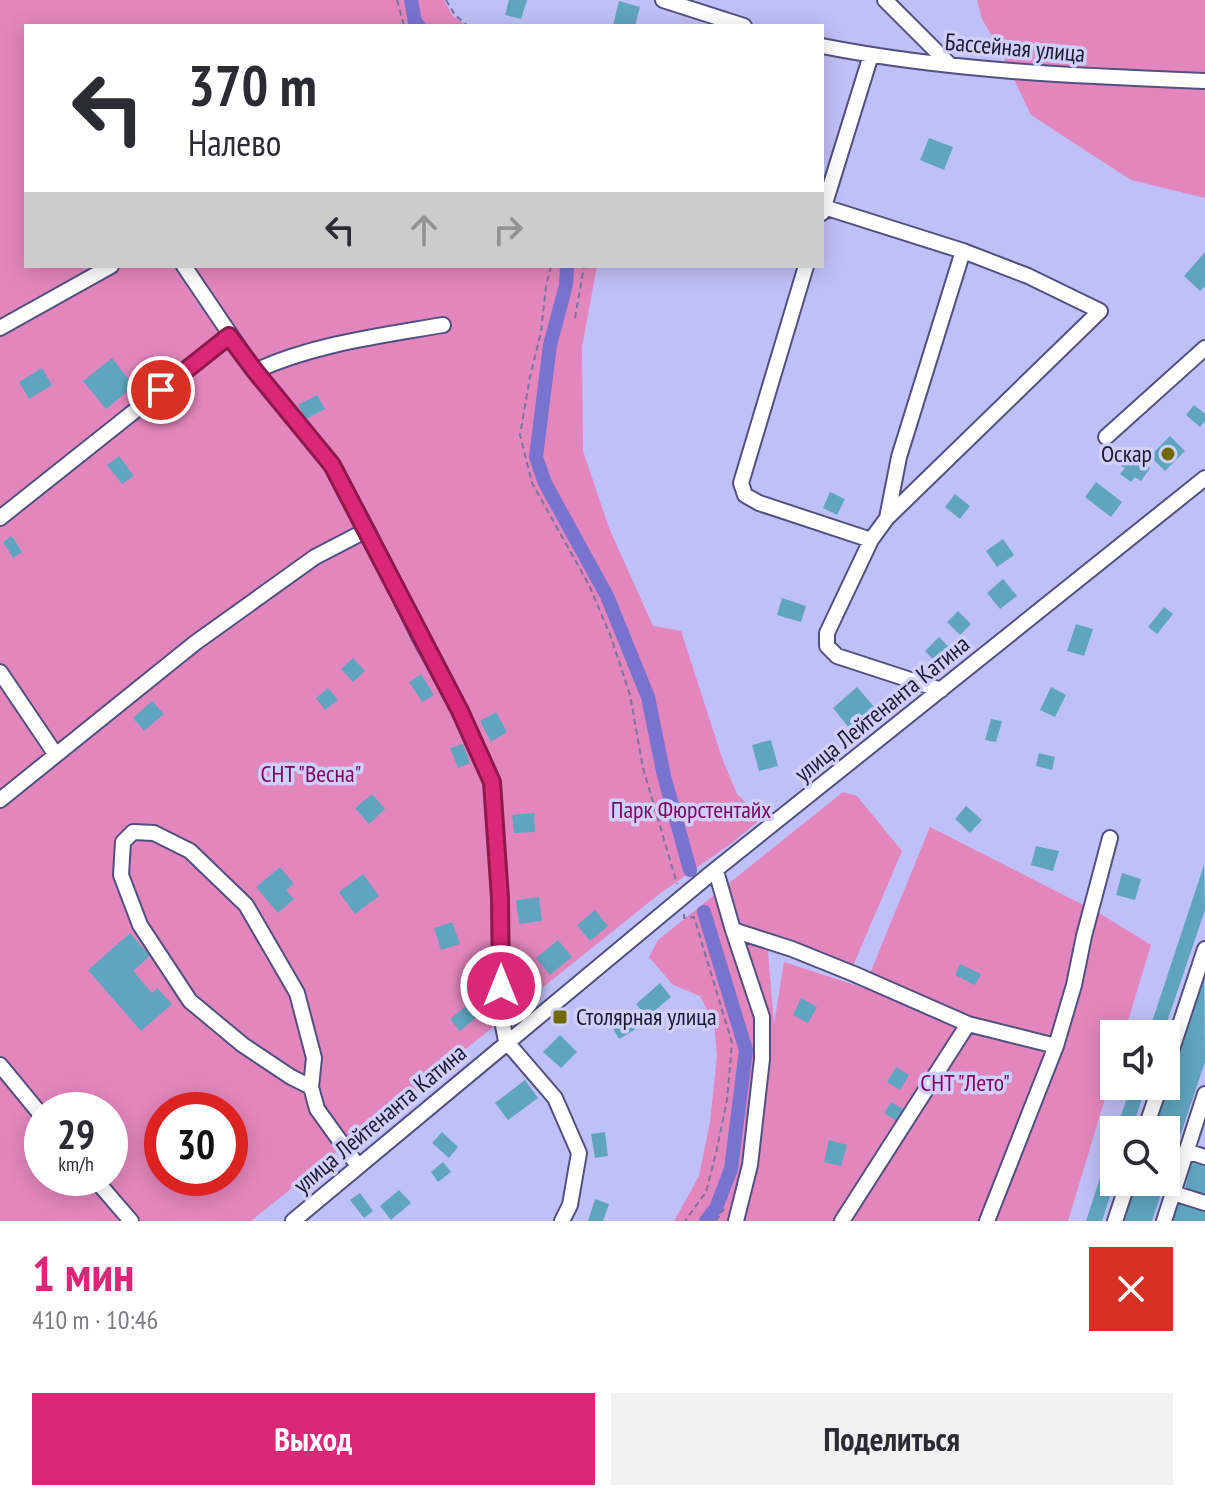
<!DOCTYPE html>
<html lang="ru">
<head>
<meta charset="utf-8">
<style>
	body { margin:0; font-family:"PT Sans Narrow",sans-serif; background:#f2f2f3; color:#2b2b33; height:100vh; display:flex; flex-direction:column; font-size:30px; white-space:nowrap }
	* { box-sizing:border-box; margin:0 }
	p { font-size:26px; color:#7c7c81 }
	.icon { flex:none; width:44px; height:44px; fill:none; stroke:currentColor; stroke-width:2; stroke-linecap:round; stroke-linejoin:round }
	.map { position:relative; height:1221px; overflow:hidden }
	.sheet { display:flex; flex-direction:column; background:#fff; flex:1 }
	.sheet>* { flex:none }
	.hud { position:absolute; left:24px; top:24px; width:800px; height:244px; border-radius:0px; box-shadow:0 4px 20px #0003; background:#fff; color:#2b2b33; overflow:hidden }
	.buttons { position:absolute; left:1100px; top:1020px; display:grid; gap:16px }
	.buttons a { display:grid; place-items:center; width:80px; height:80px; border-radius:0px; background:#fff; box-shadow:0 4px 20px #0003; font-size:40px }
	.speed { position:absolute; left:24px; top:1092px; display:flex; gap:16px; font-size:40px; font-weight:700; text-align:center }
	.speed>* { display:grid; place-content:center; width:104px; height:104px; border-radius:50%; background:#fff; box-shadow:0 4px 20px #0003; line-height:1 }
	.speed small { font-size:20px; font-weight:400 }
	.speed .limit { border:12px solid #d22; background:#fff; color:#111 }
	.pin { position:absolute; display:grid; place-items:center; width:68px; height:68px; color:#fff; margin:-34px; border:4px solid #fff; border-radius:50%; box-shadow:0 2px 8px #0007 }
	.me { position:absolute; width:88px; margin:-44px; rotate:0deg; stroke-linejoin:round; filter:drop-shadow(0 0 6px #0008) }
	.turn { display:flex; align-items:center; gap:28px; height:168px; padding:0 32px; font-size:36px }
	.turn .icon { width:104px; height:104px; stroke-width:2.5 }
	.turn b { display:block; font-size:56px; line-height:68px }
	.lanes { display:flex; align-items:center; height:76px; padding:0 32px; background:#0003; justify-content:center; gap:40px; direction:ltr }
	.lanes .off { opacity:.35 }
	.round { display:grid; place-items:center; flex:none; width:84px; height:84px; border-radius:0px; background:#f2f2f3 }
	.head { display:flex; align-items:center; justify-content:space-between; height:136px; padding:0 32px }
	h1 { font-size:48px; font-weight:800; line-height:60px; color:#db2777 }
	.primary-button { display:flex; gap:16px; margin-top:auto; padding:16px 32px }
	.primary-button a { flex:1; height:92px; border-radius:0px; background:#db2777; color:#fff; font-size:32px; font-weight:800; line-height:92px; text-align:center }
	.primary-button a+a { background:#f2f2f3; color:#2b2b33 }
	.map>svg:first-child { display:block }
</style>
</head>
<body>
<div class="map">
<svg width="1205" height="1221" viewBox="0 0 1205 1221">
	<rect width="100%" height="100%" fill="#c0c0f9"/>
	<!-- green -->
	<path fill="#e486be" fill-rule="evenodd" d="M0 0H444L453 16 467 26H26V266H597L582 347 583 451 609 528 653 626 681 631 722 758 737 794 762 818 732 843 658 895 251 1221H0ZM42 1110H110V1178H42ZM162 1110H230V1178H162Z
		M977 0H1205V198L1131 180 1031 115 1002 54 982 19Z
		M843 792 857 796 902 851 853 966 778 940 768 952 774 1024 784 962 864 988 930 827 1099 913 1151 945 1124 1034H1114V1069L1068 1221H674L699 1176 710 1122 717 1055 714 1024 700 996 673 985 649 957 658 940Z"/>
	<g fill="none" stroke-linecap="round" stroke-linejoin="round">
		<!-- canal -->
		<path stroke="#7973d0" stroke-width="14" d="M411 0 415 22 419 26
			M567 266 566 285 550 345 536 457 545 483 607 596 648 697 664 776 690 870
			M704 912 746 1050 731 1169 716 1208 706 1221"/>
	</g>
	<!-- building -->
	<path fill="#60a5bf" d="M509 0H527L521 19 505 15Z
		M619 1 640 7 635 26 613 25Z
		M929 138 953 147 944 170 920 160Z
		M1205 252V286L1200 291 1184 276Z
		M112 358 134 386 106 409 83 381Z
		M42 368 52 385 29 399 19 382Z
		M317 395 325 409 306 419 298 405Z
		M1194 405 1205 414V421L1200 427 1186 415Z
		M1170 436 1185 451 1165 471 1150 456Z
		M1130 454 1150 468 1141 481 1135 477 1131 482 1120 474 1125 468 1121 466Z
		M119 456 134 476 122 484 107 465Z
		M1096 482 1122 502 1111 517 1085 497Z
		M830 492 845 499 837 515 823 508Z
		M955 494 970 506 960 519 945 507Z
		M12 536 22 552 13 558 3 542Z
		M1003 539 1014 555 997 567 986 551Z
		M1003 579 1017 596 1000 609 987 593Z
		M782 598 806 606 801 622 777 615Z
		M1164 607 1173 614 1157 634 1148 627Z
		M958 611 971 624 960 635 947 622Z
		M1076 624 1093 629 1084 656 1067 651Z
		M939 637 954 652 939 666 925 651Z
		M353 658 365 671 353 682 341 669Z
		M421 674 434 695 422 702 409 682Z
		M857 687 875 708 850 729 833 708Z
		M1051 687 1066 695 1055 717 1040 710Z
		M328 688 338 700 325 710 316 698Z
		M152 701 164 714 144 731 133 718Z
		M496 712 507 732 491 742 480 721Z
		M991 719 1002 721 996 742 985 740Z
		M771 740 778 766 759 771 752 745Z
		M463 744 470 763 458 768 450 748Z
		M1039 753 1055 757 1052 770 1036 766Z
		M372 794 385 809 369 824 355 808Z
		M966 806 982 820 970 833 955 819Z
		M534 813 535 832 514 833 512 815Z
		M1036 846 1059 851 1053 871 1031 865Z
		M1204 865 1205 910 1163 1034H1148Z
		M280 867 294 884 286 890 294 899 278 913 256 887Z
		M1122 873 1141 879 1135 900 1116 895Z
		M363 874 379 896 355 914 339 892Z
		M539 897 542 921 519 924 516 900Z
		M595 910 608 926 590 941 577 925Z
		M452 922 460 944 441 950 434 928Z
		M130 933 150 956 133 971 152 993 157 988 172 1004 141 1031 88 970Z
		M558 940 572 957 550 975 536 958Z
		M960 964 981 974 975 985 955 975Z
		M1204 968 1205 1062 1166 1178V1130H1151Z
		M488 972 497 986 482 995 473 981Z
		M660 983 671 997 647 1017 636 1004Z
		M801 998 817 1007 808 1023 793 1015Z
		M471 1002 481 1014 460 1031 450 1019Z
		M626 1013 636 1029 619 1039 610 1023Z
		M560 1035 577 1052 561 1068 543 1052Z
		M896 1067 909 1075 900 1090 887 1082Z
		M525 1080 538 1098 508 1120 495 1103Z
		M1131 1086H1146L1132 1130H1116Z
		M891 1102 903 1109 897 1121 884 1113Z
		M442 1132 458 1147 449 1158 432 1143Z
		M605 1132 608 1156 595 1158 591 1134Z
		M1113 1138 1115 1182 1112 1190 1102 1221H1086Z
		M829 1140 847 1145 841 1166 824 1162Z
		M443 1162 451 1172 438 1182 431 1172Z
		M1192 1163 1205 1166V1194L1185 1188Z
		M1134 1182H1165L1152 1221H1121Z
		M399 1190 411 1203 391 1220 380 1206Z
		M360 1193 373 1211 364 1218 350 1200Z
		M595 1199 609 1204 603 1221H588Z
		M1180 1202 1205 1210V1221H1173Z"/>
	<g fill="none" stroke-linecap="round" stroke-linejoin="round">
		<defs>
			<path id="minor" d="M663 0 744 26
				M885 0 950 65
				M822 46C948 71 1077 76 1205 81
				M824 207 963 251 1028 276 1100 311 887 518 871 540 827 633V646L837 656 941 690
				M822 213 871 55
				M184 266 255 371 332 465 367 530 420 638 460 711 492 782 500 898 501 1015 506 1041 555 1098 579 1153 570 1205 562 1221
				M806 266 741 483 745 495 759 503 871 540
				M0 328 111 266
				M255 371C314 344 379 336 443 325
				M1106 437 1205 348
				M0 518 229 336
				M887 518 899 457 963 251
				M0 672 56 755
				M0 800 195 643 315 557 367 530
				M716 871 733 930 792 949 854 974 968 1024 1056 1046
				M733 930 762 1017V1059L750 1165 736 1221
				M0 1065 42 1116
				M1166 1067 1205 949
				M311 1087 291 1077 243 1045 190 1001 140 925 121 875 123 842 133 832 154 833 190 851 246 905 297 993 314 1058 311 1087 317 1109 358 1166
				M1145 1130 1160 1086
				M1186 1151 1205 1157
				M94 1178 131 1221
				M1173 1193 1205 1203
				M293 1221 709 875 1205 478
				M842 1221 968 1024
				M987 1221 1056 1046 1074 985 1084 936 1110 838
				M1115 1221 1128 1182
				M1164 1221 1205 1094"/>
		</defs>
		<!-- minor casing -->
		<use href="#minor" stroke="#515081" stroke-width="18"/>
		<!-- path -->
		<path stroke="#77769f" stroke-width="2" stroke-dasharray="6 4" stroke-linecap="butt" d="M397 0 404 26
			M446 0 455 15 468 26
			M551 266 546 286 541 332 530 377 520 435 532 483 589 585 611 637 630 695 643 768 677 884
			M575 318 584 266
			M684 914V918L694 917 732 1043 727 1100 716 1153 706 1192 685 1221
			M716 1221 724 1209"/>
		<!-- minor -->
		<use href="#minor" stroke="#fff" stroke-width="14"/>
	</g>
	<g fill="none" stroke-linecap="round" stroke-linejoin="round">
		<defs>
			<path id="route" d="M161 390 229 336 255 371 332 465 460 711 492 782 500 898 501 986"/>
		</defs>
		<!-- route casing -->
		<use href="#route" stroke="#8e194d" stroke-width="20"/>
		<!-- route -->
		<use href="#route" stroke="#db2777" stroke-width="14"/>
	</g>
	<!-- markers -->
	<g fill="#716901" stroke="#cecffc" stroke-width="3">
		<circle cx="1168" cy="454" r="8"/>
		<rect x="552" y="1009" width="16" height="16" rx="4"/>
	</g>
	<g text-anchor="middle" stroke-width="7" stroke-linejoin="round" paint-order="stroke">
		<!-- street labels -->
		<g font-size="24" fill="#1b1a2f" stroke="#cecffc">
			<text transform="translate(1015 48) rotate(5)" y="8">Бассейная улица</text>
			<text transform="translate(882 709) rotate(-39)" y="8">улица Лейтенанта Катина</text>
			<text transform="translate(380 1119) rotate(-40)" y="8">улица Лейтенанта Катина</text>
		</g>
		<!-- poi labels -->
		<g font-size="24" fill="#1b1a2f" stroke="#cecffc" text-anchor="end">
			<text x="1152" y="462">Оскар</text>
			<text x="576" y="1025" text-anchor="start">Столярная улица</text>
		</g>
		<!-- park labels -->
		<g font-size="24" fill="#7f025c" stroke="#cecffc">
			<text x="311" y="782">СНТ "Весна"</text>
			<text x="691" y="818">Парк Фюрстентайх</text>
			<text x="965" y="1091">СНТ "Лето"</text>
		</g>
	</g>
</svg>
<div class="buttons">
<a><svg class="icon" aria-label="sound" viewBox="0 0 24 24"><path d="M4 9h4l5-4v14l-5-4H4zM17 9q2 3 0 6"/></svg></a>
<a><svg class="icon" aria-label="search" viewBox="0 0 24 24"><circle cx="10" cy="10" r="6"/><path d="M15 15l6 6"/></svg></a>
</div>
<div class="speed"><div>29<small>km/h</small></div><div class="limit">30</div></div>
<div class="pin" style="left:161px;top:390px;background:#d93025"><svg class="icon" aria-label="arrive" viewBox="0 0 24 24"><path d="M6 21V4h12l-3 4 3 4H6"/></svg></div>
<svg class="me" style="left:501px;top:986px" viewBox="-20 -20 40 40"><circle r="17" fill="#db2777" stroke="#fff" stroke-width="3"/><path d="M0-11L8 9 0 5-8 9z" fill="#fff"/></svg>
<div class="hud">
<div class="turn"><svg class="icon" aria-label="left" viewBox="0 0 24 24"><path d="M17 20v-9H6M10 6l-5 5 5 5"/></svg><div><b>370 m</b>Налево</div></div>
<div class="lanes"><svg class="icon" aria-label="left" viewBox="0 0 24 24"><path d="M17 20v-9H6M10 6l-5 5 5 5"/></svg><svg class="icon off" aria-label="ahead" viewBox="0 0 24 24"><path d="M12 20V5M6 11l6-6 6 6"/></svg><svg class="icon off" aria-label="right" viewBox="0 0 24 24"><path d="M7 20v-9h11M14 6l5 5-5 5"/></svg></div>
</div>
</div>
<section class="sheet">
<div class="head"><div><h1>1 мин</h1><p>410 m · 10:46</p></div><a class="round" style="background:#d93025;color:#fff"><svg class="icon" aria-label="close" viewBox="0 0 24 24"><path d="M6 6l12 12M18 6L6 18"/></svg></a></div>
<div class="primary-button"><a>Выход</a><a>Поделиться</a></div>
</section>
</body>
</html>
